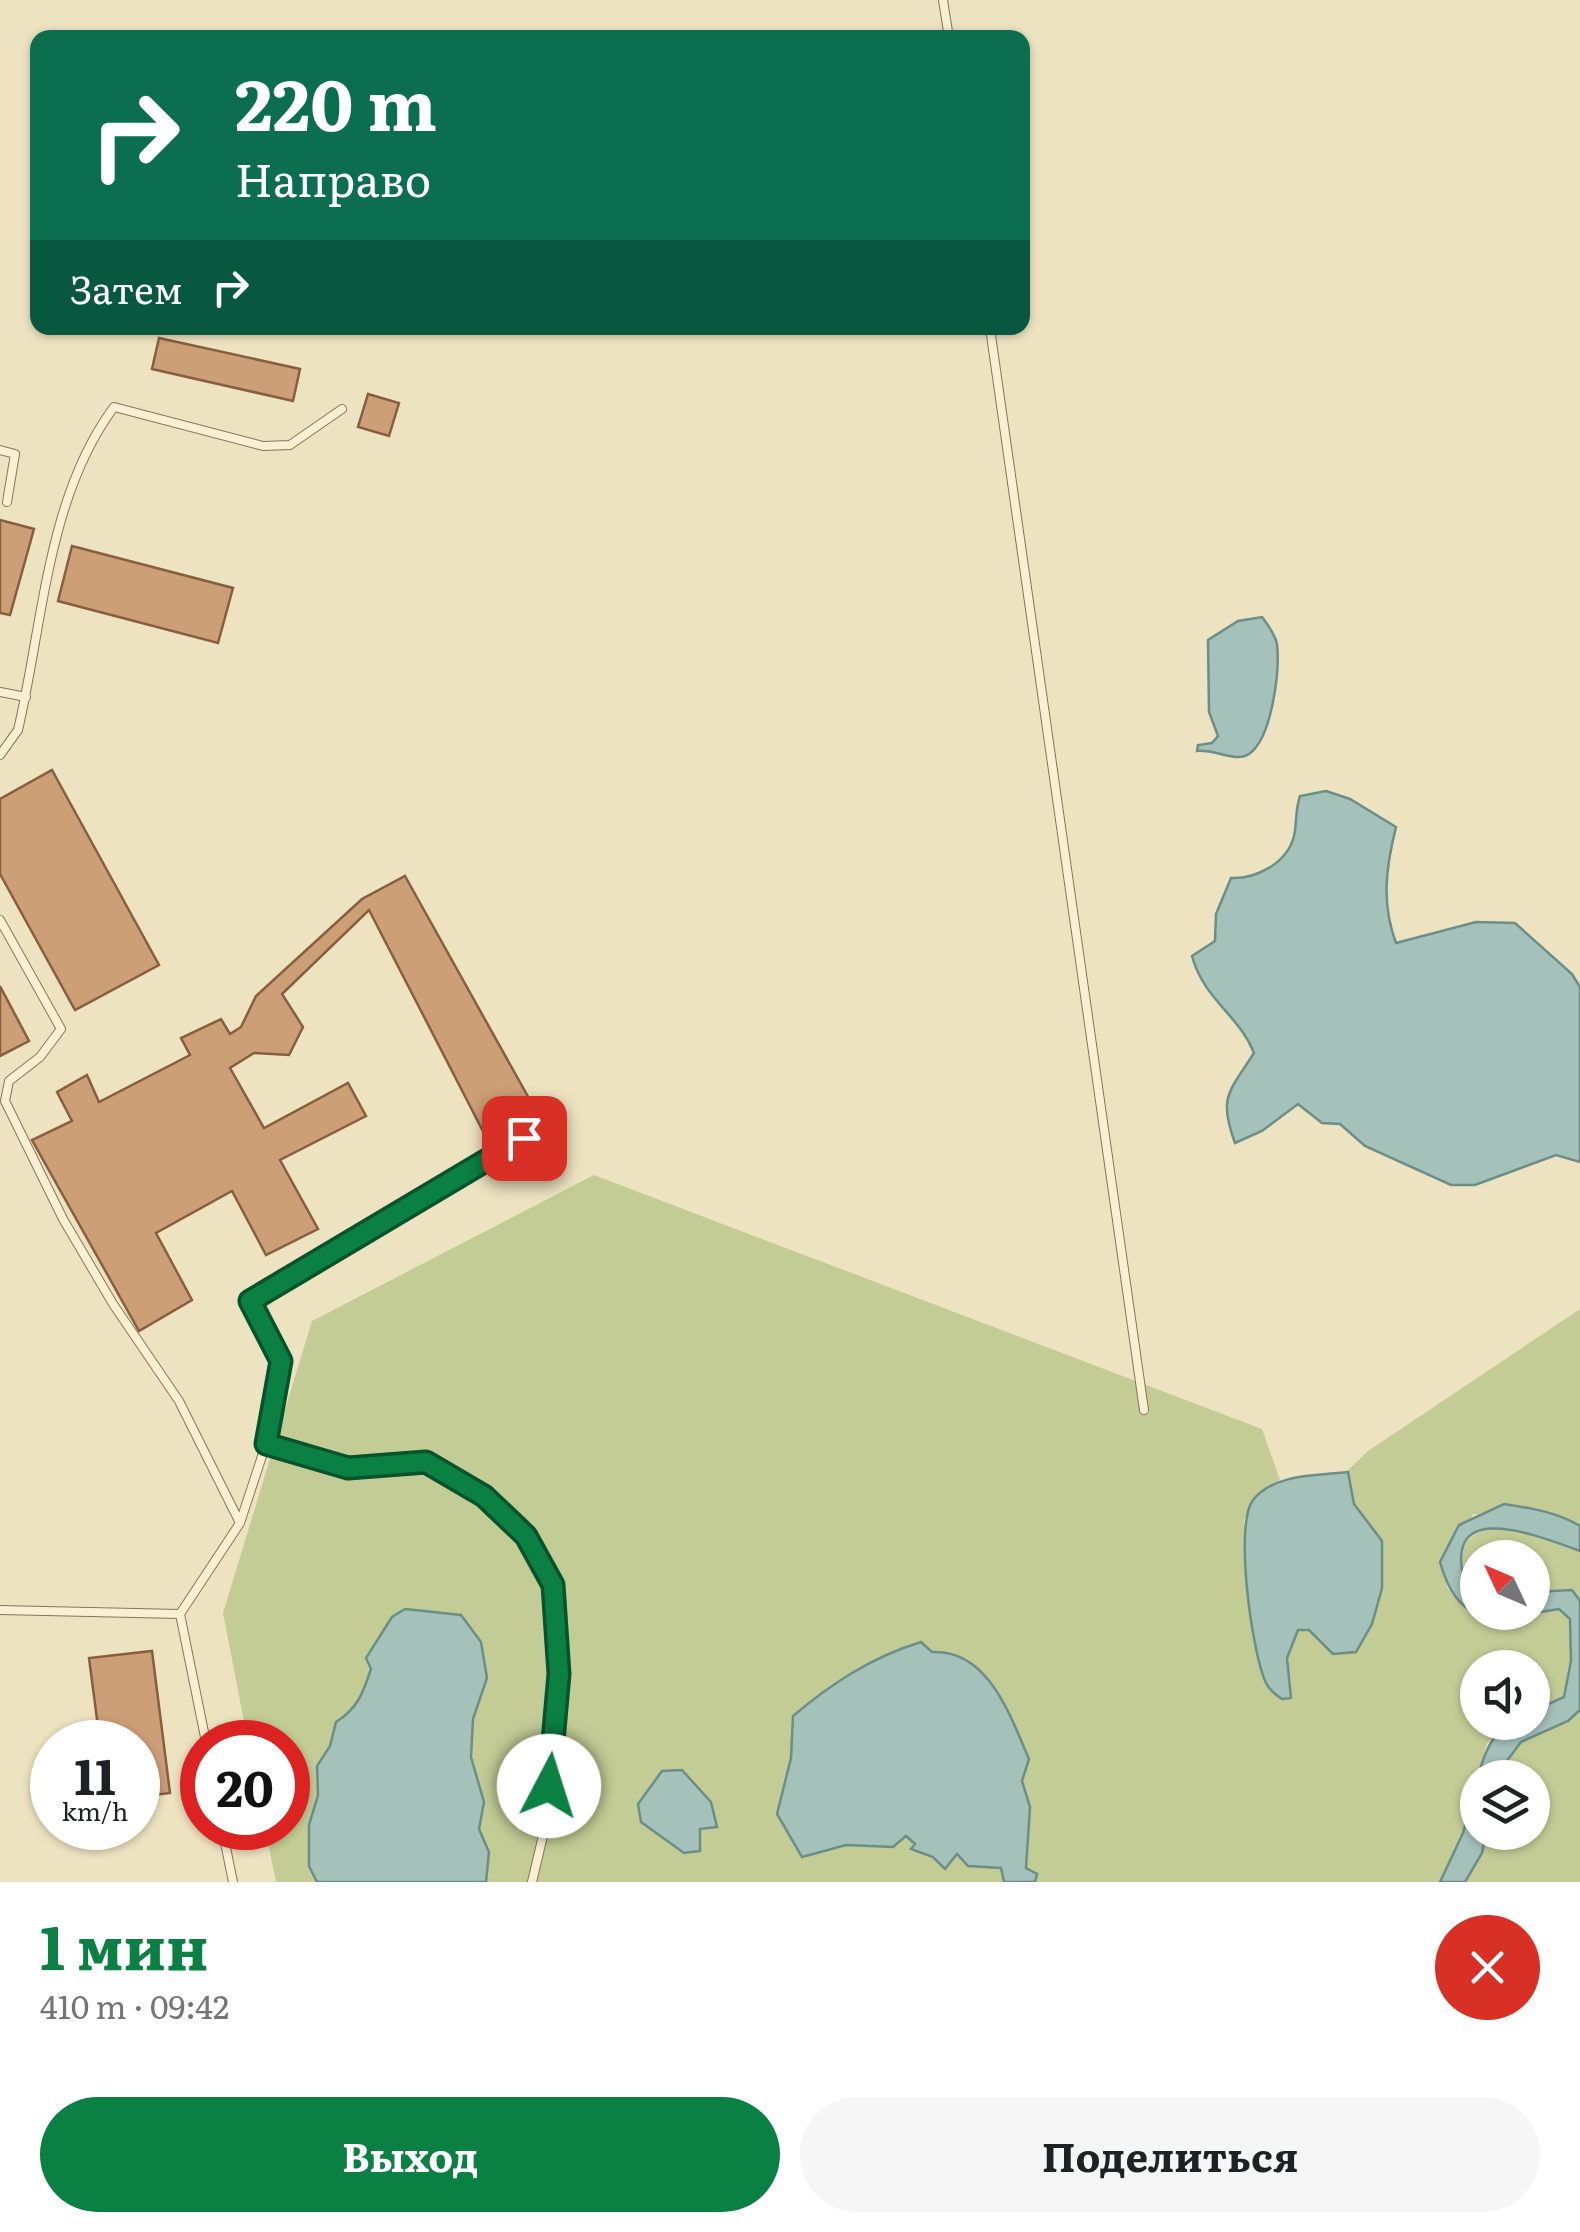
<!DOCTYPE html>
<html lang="ru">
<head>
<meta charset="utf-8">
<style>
	body { margin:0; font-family:Literata,serif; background:#f6f6f6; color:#202124; height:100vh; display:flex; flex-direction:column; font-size:38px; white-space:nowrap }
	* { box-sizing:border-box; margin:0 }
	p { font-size:32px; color:#757577 }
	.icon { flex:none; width:55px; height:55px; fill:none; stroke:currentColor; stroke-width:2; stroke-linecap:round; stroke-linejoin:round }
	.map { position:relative; height:1882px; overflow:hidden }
	.sheet { display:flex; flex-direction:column; background:#fff; flex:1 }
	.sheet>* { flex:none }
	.guide { position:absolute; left:30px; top:30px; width:1000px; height:305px; border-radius:20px; box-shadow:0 2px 8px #0004; background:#0b6e4f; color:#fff; overflow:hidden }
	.needle { width:65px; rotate:314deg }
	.buttons { position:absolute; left:1460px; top:1540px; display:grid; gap:20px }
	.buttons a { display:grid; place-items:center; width:90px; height:90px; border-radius:50%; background:#fff; box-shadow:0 2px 8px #0004; font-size:50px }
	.speed { position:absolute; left:30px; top:1720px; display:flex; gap:20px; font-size:50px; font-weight:700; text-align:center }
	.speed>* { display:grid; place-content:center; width:130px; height:130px; border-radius:50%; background:#fff; box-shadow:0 2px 8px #0004; line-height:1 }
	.speed small { font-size:25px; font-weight:400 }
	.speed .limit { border:15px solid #d22; background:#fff; color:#111 }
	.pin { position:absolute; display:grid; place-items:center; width:85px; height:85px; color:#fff; margin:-42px; border-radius:20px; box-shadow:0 5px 15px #0006 }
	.me { position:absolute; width:110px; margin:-55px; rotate:5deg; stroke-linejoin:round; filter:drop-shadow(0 0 8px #0008) }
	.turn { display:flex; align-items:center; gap:35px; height:210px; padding:0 40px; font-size:45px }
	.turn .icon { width:130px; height:130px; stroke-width:2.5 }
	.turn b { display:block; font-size:70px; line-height:85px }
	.then { display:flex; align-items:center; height:95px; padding:0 40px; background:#0003; gap:20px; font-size:38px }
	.round { display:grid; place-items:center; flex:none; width:105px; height:105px; border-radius:52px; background:#f6f6f6 }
	.overview { display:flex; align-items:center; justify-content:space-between; height:170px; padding:0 40px }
	h1 { font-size:60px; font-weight:700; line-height:75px; color:#0b8043 }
	.primary-button { display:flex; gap:20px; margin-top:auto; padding:20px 40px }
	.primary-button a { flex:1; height:115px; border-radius:60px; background:#0b8043; color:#fff; font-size:40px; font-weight:700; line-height:115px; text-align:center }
	.primary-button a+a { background:#f6f6f6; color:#202124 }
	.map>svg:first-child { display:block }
</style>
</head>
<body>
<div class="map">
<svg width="1580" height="1882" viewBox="0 0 1580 1882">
	<rect width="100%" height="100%" fill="#eee3c1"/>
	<!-- green -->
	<path fill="#c3cc95" d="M594 1175 1262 1429 1280 1480 1254 1499 1244 1520 1254 1645 1291 1697 1287 1658 1297 1630H1309L1382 1541 1354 1504 1347 1471 1368 1451 1580 1309V1526L1473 1514 1446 1584C1471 1632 1514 1616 1559 1609L1570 1619 1571 1661 1564 1697 1533 1711 1532 1668H1478V1722L1512 1723 1487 1743 1463 1833 1440 1882H276L265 1828H288V1742H248L223 1613 312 1321Z
		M1507 1525 1580 1551V1601L1572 1590 1533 1592 1532 1558H1478L1477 1593 1466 1587C1454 1546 1465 1531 1507 1525Z
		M1580 1710V1882H1465L1482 1853 1486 1833 1532 1832V1778L1495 1775 1521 1742 1568 1722Z"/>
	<!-- water -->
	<path fill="#a4c1ba" stroke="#6b8f88" stroke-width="2.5" d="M1262 617C1268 625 1275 634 1277 644 1280 671 1272 738 1249 754 1236 763 1215 749 1197 751L1198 745 1212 743 1218 736 1209 712 1208 640 1238 621Z
		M1326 791 1350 799 1396 827C1386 867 1381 903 1396 943L1476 922 1515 923 1572 974 1580 987V1162L1556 1155 1475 1185H1451L1365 1146 1340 1124 1322 1123 1298 1104 1262 1131 1235 1143C1218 1097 1229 1092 1254 1053 1239 1015 1204 1000 1192 956L1215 941 1216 914 1231 878C1255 879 1287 864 1294 836 1297 823 1295 810 1300 796Z
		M1348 1472 1354 1504 1382 1541V1588L1372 1624 1356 1652 1333 1654 1309 1630H1298L1287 1658 1291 1698 1282 1699C1276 1695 1269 1690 1266 1683 1252 1654 1234 1524 1253 1500 1275 1473 1317 1476 1348 1472Z
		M1504 1504C1530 1508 1557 1512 1580 1526V1551C1536 1535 1438 1495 1466 1587L1477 1593 1478 1612H1532L1533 1592 1572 1590 1580 1601V1710L1568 1721 1521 1742 1495 1777 1478 1778C1486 1745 1496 1722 1532 1722L1533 1711 1564 1697 1571 1661 1570 1619 1559 1609C1499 1618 1460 1633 1440 1562L1459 1525Z
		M405 1609 461 1615 481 1642 487 1678 473 1719 471 1757 484 1802 479 1829 489 1852 486 1882H317L309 1866V1825L318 1795 317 1766 330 1746 336 1722C358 1708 363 1693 371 1669L366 1658 392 1617Z
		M921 1642 932 1652C988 1649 1010 1715 1029 1759L1022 1781 1030 1807 1026 1868 1037 1874 1035 1882H1004L1001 1868 968 1866 957 1854 945 1869 933 1857 911 1849 915 1844 906 1836 893 1847 846 1845 802 1857 777 1814 791 1758 793 1716C832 1683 872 1657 921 1642Z
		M682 1770 711 1802 717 1827 700 1829V1851L684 1853 641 1822 638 1804 662 1771Z
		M1477 1779 1478 1832 1486 1833 1482 1853 1465 1882H1440L1463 1833Z"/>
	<!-- building -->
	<path fill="#cd9f77" stroke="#875f3e" stroke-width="2.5" d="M159 338 300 369 293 401 152 369Z
		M368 394 399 403 389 436 358 427Z
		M0 520 34 529 10 615 0 613Z
		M72 546 233 588 218 643 58 601Z
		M52 770 159 965 75 1010 0 874V799Z
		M405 876 536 1111 487 1139 369 910 282 994 303 1027 289 1055 254 1053 230 1068 264 1128 348 1083 366 1116 280 1160 318 1229 266 1255 232 1191 156 1233 192 1300 139 1331 32 1140 72 1121 57 1092 87 1075 99 1102 190 1055 181 1038 221 1019 230 1034 241 1027 256 996 362 899Z
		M0 986 29 1041 0 1056Z
		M152 1651 170 1793 138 1797V1742H100L89 1658Z"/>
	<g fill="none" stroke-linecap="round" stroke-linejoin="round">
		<defs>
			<path id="service" d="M943 0 949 38
				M990 328 1144 1410
				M0 450 15 454 7 502
				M0 692 26 697
				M0 755 18 730C43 624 47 497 114 407L263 446 290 445 342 409
				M0 920 61 1029 40 1057 9 1081 5 1101 63 1219 113 1304 179 1401 240 1523
				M266 1444 348 1468 426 1462 485 1496 526 1536 553 1585 559 1674 546 1823 532 1882
				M0 1610 180 1614 206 1742
				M180 1614 240 1523 266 1444 281 1361 249 1301 524 1139
				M222 1828 233 1882"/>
		</defs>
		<!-- service casing -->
		<use href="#service" stroke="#887458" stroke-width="10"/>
		<!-- service -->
		<use href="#service" stroke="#f9f0d4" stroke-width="8"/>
	</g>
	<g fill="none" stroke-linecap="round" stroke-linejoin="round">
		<defs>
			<path id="route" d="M524 1138 250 1301 281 1361 266 1444 348 1468 426 1462 484 1496 526 1536 553 1585 559 1674 549 1786"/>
		</defs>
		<!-- route casing -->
		<use href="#route" stroke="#07532c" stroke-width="25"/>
		<!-- route -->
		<use href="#route" stroke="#0b8043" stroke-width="18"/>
	</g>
</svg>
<div class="buttons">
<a><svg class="needle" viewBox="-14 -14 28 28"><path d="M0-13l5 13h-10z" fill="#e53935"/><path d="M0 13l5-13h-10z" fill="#757577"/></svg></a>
<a><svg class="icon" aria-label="sound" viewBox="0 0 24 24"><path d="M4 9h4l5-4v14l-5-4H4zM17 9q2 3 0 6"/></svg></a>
<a><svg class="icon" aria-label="layers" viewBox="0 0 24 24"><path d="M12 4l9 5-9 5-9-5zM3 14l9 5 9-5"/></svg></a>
</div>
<div class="speed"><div>11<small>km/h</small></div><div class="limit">20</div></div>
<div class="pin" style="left:524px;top:1138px;background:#d93025"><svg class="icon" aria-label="arrive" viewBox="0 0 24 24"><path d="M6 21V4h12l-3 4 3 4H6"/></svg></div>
<svg class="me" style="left:549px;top:1786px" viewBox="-20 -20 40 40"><circle r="19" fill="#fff"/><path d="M0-13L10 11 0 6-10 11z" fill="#0b8043"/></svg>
<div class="guide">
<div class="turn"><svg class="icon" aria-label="right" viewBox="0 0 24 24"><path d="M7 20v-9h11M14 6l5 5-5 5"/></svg><div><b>220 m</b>Направо</div></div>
<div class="then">Затем<svg class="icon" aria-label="right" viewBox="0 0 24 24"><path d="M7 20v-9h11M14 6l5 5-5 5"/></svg></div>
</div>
</div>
<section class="sheet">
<div class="overview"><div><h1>1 мин</h1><p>410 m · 09:42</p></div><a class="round" style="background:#d93025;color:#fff"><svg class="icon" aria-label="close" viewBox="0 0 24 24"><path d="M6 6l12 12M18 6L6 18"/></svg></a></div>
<div class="primary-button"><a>Выход</a><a>Поделиться</a></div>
</section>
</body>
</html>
